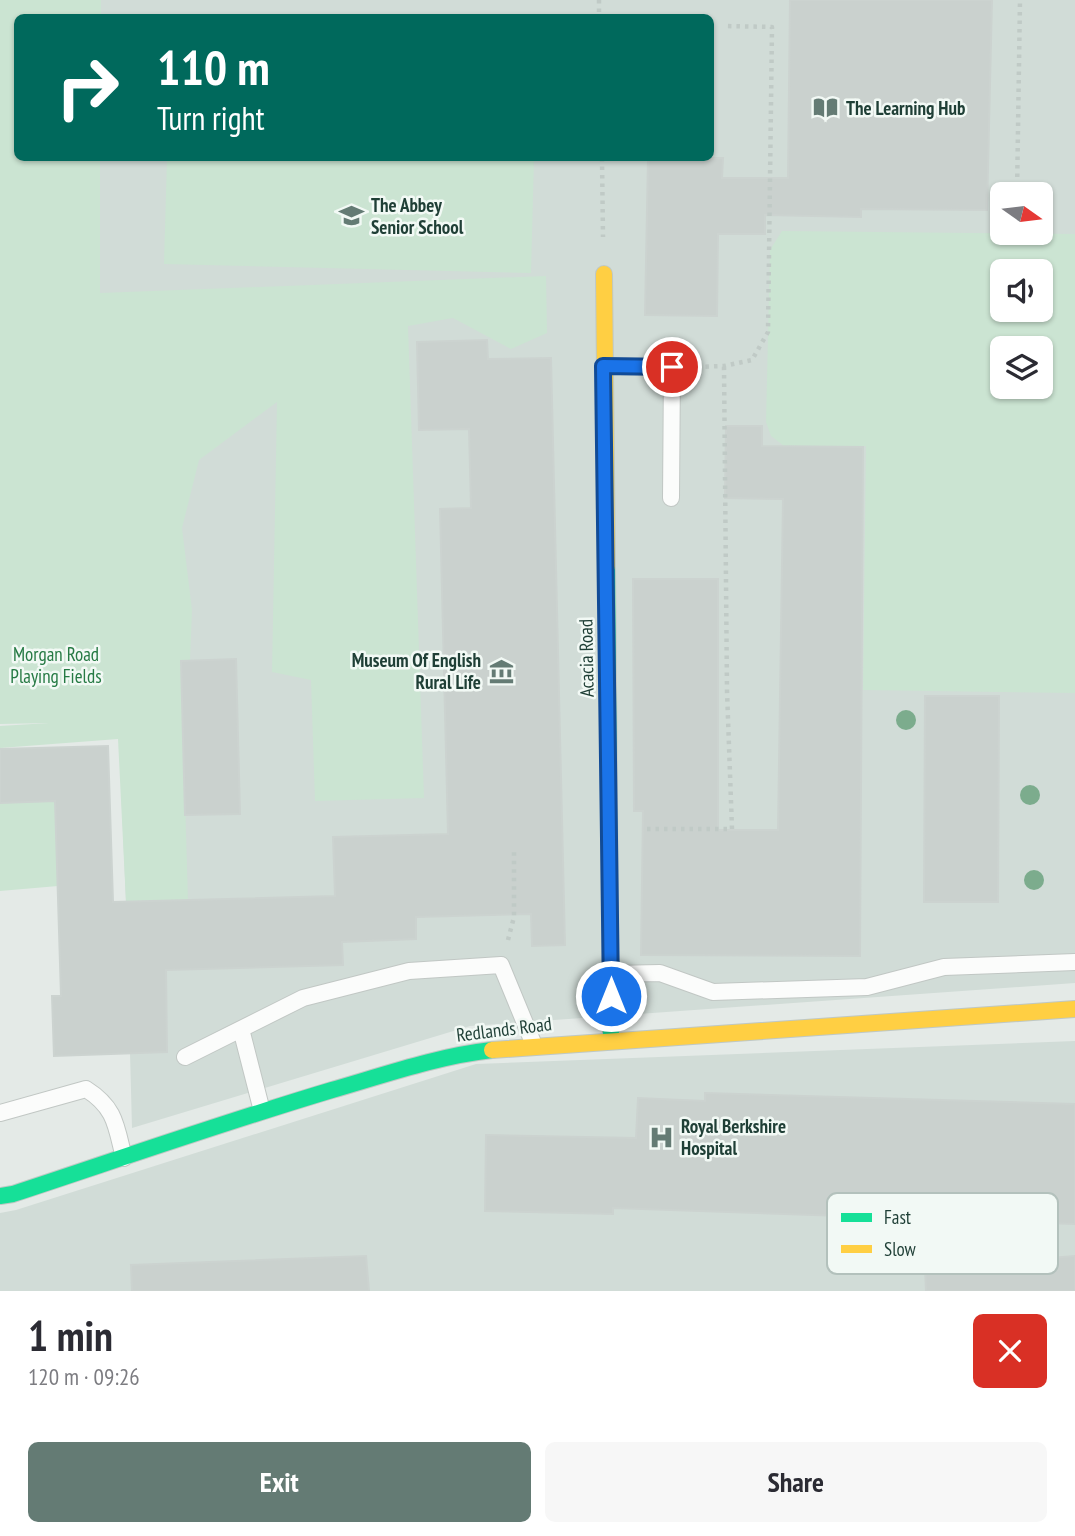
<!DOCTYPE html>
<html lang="en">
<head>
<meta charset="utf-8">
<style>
	body { margin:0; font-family:"PT Sans Narrow",sans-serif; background:#f7f7f7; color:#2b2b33; height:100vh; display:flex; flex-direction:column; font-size:26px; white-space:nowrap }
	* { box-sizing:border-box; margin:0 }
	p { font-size:23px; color:#7c7c81 }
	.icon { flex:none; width:38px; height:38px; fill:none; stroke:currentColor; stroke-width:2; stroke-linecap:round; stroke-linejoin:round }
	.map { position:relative; height:1291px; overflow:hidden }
	.drawer { display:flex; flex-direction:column; background:#fff; flex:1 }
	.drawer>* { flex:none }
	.hud { position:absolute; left:14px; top:14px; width:700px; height:147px; border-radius:10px; box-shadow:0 2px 5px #0004; background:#00695c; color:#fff; overflow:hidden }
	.needle { width:46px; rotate:104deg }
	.fabs { position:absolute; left:990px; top:182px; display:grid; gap:14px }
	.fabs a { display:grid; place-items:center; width:63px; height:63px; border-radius:10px; background:#fff; box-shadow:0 2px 5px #0004; font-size:35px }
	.pin { position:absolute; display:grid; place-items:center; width:60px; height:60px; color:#fff; margin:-30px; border:4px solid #fff; border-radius:50%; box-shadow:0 2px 7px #0007 }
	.me { position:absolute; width:77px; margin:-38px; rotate:0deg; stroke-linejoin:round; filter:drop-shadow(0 0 5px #0008) }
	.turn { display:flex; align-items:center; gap:24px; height:147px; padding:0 28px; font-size:32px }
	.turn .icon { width:91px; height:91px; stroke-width:2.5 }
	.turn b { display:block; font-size:49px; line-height:60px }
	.round { display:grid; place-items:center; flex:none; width:74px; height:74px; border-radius:10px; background:#f7f7f7 }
	.summary { display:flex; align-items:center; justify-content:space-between; height:119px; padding:0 28px }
	h1 { font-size:42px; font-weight:700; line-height:52px }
	.cta { display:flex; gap:14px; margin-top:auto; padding:14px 28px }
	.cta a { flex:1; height:80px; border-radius:10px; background:#647b74; color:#fff; font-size:28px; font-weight:700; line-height:80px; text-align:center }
	.cta a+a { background:#f7f7f7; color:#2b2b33 }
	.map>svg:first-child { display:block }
</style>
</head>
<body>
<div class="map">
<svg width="1075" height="1291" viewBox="0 0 1075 1291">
	<rect width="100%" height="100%" fill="#e4eae7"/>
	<!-- built -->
	<path fill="#d1dcd7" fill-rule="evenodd" d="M101 0H1075V983L470 1026 132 1128 126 902 100 294V158H710V18H101ZM1003 194H1041V233H1003ZM1003 271H1041V310H1003ZM1003 348H1041V387H1003Z
		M1075 1041V1291H0V1213L16 1210 476 1064Z"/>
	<!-- green -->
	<path fill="#cbe4d2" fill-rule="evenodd" d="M0 0H101V17L18 18V158H100V293L546 276 547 333 511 349 453 318 408 326 424 798 315 801 311 680 272 672 277 402 199 460 182 528 192 610 190 661H181L188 901 126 902 118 739 0 748V726L49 723 0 724Z
		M167 158H534L531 273 164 264Z
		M782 231 1075 234V693L863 690 866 446H784L771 436 766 422 770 250ZM1003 271H1041V310H1003ZM1003 348H1041V387H1003Z
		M55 801 58 886 0 891V803Z"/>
	<!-- building -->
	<path fill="#cad1ce" stroke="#ccd3d0" stroke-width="2" d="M790 0H992L987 210 861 209V217L765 215V234H718L717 316 645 315 648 158H723L722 178H788Z
		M487 340 488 359 551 358 565 945 532 946 531 914 416 917V939L342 942 343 965 166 970 167 1052 54 1056 52 996H61L55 801 0 803V749L108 746 113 902 335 896 333 837 448 834 440 509 471 508 469 429 419 430 417 342Z
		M726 426H762V446L863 447 860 956 641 955 643 811H634L633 579H718V830H778L783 499 725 498Z
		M236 659 240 814 185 815 181 661Z
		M925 696H999L998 902H924Z
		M705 1093 1075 1104V1224L613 1208V1214L485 1211 486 1135 636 1138 638 1098 705 1101Z
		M366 1256 369 1291H132L131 1265Z
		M1075 1256V1291H926L925 1268Z"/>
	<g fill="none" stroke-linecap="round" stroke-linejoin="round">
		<defs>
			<path id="lane" d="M603 366 672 367 671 498
				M612 974 660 973 713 992 867 987 944 967 1075 962
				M241 1029 262 1111
				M185 1057 303 998 409 971 501 965 534 1045
				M0 1113 86 1089C116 1108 116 1126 124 1158"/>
			<path id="fast" d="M607 566 611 1041
				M0 1196 13 1194C119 1159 225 1122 332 1090 384 1075 438 1056 492 1050"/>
			<path id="slow" d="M604 274 607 566
				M492 1050 1075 1009"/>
		</defs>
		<!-- lane casing -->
		<use href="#lane" stroke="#c1c7c4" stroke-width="18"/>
		<!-- fast casing -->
		<use href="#fast" stroke="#bfc8c4" stroke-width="18"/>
		<!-- slow casing -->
		<use href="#slow" stroke="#bfc8c4" stroke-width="18"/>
		<!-- path -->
		<path stroke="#c0cac6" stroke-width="4.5" stroke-dasharray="3.5 5" stroke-linecap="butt" d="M599 0V18
			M602 158 603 237
			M1017 194 1020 0
			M697 367 724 366 752 360 768 332 772 27 725 26
			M647 829H732L727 691 724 366
			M508 940 514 917V848"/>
		<!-- lane -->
		<use href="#lane" stroke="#fbfcfb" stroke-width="16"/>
		<!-- fast -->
		<use href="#fast" stroke="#16e098" stroke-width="16"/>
		<!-- slow -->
		<use href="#slow" stroke="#ffcf43" stroke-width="16"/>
	</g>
	<!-- trees -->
	<g fill="#7cac8d">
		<circle cx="906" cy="720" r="10"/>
		<circle cx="1030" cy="795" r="10"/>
		<circle cx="1034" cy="880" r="10"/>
	</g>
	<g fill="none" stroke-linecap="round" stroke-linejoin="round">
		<defs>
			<path id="route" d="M611 996 603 366 672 367"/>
		</defs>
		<!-- route casing -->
		<use href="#route" stroke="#114b97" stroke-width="18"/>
		<!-- route -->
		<use href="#route" stroke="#1a73e8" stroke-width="12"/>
	</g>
	<!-- icons -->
	<defs>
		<symbol id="library-bare" viewBox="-9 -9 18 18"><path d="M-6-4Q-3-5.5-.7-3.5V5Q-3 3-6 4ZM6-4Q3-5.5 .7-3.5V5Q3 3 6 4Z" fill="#647b74" stroke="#f2f9f5" stroke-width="2.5" paint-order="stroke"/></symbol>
		<symbol id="school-bare" viewBox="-9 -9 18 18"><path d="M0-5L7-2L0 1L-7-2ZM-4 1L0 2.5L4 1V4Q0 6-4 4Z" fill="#647b74" stroke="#f2f9f5" stroke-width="2.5" paint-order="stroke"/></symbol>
		<symbol id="museum-bare" viewBox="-9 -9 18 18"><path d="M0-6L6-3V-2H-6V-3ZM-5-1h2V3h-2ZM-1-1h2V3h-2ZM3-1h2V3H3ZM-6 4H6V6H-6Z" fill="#647b74" stroke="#f2f9f5" stroke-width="2.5" paint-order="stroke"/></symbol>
		<symbol id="hospital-bare" viewBox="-9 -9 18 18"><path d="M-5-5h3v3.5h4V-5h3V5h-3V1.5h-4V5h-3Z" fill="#647b74" stroke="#f2f9f5" stroke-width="2.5" paint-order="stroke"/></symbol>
	</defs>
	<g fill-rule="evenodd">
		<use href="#library-bare" x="808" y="90" width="35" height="35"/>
		<use href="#school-bare" x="334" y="198" width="35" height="35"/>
		<use href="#museum-bare" x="484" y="654" width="35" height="35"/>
		<use href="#hospital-bare" x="644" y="1120" width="35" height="35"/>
	</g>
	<g text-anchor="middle" stroke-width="5" stroke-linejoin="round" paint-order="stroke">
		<!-- poi labels -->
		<g font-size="19" font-weight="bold" fill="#1f3f36" stroke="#f2f9f5" text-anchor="start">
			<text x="846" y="115">The Learning Hub</text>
			<text x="371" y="212">The Abbey<tspan x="371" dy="22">Senior School</tspan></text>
			<text x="481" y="667" text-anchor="end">Museum Of English<tspan x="481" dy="22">Rural Life</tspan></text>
			<text x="681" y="1133">Royal Berkshire<tspan x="681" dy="22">Hospital</tspan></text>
		</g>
		<!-- park labels -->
		<g font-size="19" fill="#267a44" stroke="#f2f9f5">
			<text x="56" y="661">Morgan Road<tspan x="56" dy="22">Playing Fields</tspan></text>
		</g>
		<!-- street labels -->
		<g font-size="19" fill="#1f3f36" stroke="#f2f9f5">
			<text transform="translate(586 658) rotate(-91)" y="7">Acacia Road</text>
			<text transform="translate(504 1029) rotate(-7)" y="7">Redlands Road</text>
		</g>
	</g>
	<!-- legend -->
	<rect x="827" y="1193" width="231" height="81" rx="10" fill="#f2f9f5" stroke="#b3c1bc" stroke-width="2"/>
	<rect x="841" y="1213" width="31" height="9" fill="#16e098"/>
	<rect x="841" y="1245" width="31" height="8" fill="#ffcf43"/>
	<g font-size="19" fill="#1f3f36">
		<text x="884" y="1224">Fast</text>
		<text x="884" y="1256">Slow</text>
	</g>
</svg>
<div class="fabs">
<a><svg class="needle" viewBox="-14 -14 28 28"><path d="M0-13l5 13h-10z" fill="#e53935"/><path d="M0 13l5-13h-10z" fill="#7c7c81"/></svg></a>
<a><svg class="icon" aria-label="sound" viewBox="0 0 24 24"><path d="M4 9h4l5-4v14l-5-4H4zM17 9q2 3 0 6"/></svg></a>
<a><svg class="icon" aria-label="layers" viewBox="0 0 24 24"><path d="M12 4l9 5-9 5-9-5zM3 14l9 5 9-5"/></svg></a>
</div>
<div class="pin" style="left:672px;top:367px;background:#d93025"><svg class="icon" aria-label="arrive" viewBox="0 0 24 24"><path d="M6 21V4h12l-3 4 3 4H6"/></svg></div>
<svg class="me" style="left:611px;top:996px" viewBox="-20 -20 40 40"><circle r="17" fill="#1a73e8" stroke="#fff" stroke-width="3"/><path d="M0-11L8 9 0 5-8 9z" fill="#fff"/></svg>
<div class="hud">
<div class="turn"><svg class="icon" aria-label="right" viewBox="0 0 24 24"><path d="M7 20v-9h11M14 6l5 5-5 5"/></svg><div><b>110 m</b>Turn right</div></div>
</div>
</div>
<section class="drawer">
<div class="summary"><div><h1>1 min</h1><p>120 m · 09:26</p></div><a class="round" style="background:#d93025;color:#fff"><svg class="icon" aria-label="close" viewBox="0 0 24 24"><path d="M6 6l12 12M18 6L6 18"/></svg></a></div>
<div class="cta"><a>Exit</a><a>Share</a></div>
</section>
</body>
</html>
